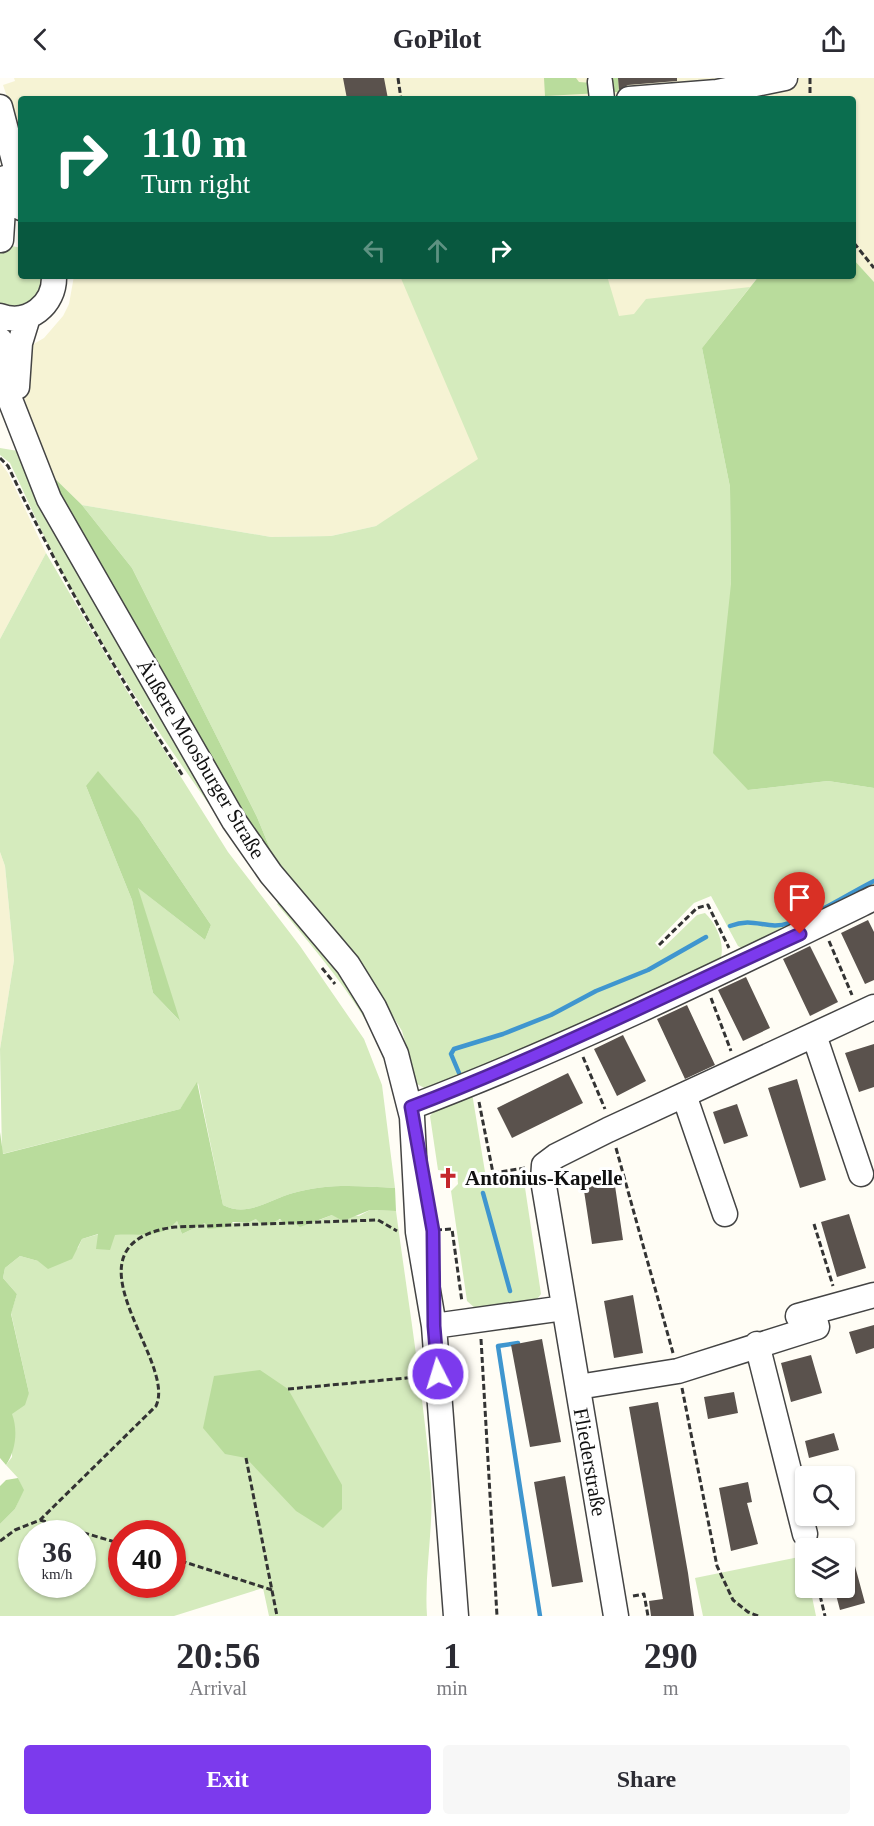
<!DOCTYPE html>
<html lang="en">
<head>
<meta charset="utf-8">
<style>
	body { margin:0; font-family:"Times New Roman",serif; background:#f7f7f7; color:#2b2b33; height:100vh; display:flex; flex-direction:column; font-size:22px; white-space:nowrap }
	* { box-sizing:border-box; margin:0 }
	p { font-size:20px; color:#7c7c81 }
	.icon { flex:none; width:33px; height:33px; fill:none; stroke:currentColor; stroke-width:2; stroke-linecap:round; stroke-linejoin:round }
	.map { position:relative; height:1538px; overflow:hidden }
	.drawer { display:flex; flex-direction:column; background:#fff; flex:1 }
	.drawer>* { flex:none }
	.banner { position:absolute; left:18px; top:18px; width:838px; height:183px; border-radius:6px; box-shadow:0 2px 4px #0004; background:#0b6e4f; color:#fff; overflow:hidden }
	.controls { position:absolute; left:795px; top:1388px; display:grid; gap:12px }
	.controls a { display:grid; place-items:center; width:60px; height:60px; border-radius:6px; background:#fff; box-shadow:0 2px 4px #0004; font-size:30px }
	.speed { position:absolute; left:18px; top:1442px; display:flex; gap:12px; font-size:30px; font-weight:700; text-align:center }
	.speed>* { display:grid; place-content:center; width:78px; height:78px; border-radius:50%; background:#fff; box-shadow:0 2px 4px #0004; line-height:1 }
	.speed small { font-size:15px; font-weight:400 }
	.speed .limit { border:9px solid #d22; background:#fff; color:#111 }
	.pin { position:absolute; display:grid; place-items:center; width:51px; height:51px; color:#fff; margin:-62px -26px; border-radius:50% 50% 50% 0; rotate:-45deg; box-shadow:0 0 6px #0007 }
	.pin .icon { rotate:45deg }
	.me { position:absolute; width:66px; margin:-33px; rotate:355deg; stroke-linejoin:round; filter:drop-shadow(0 0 4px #0008) }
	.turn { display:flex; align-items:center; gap:21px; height:126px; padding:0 24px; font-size:27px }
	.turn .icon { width:78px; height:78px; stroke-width:2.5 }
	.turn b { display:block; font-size:42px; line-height:51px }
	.lanes { display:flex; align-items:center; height:57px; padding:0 24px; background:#0003; justify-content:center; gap:30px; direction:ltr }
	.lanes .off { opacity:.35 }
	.eta { display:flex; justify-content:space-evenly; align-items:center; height:102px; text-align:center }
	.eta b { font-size:36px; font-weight:600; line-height:42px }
	.button { display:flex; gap:12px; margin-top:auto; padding:12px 24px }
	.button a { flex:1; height:69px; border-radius:6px; background:#7c3aed; color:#fff; font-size:24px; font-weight:600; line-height:69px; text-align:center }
	.button a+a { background:#f7f7f7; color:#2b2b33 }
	header { display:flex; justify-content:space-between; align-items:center; height:78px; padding:0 24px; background:#fff; font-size:27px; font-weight:600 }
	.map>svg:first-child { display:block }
</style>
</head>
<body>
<header><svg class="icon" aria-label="back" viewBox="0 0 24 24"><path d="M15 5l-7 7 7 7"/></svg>GoPilot<svg class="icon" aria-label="share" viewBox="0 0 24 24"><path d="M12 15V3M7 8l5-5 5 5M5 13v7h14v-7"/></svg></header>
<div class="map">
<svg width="874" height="1538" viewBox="0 0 874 1538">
	<rect width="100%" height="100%" fill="#fffdf5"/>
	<!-- farmland -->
	<path fill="#f6f3d4" d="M14 0H874V204L854 182V21H21V60L3 7 15 3Z
		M74 198H759L702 270 376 448 331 458 271 459 82 427 45 391 27 335 23 310 25 271 44 260 63 238 69 226Z
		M0 384 8 395 46 475 0 561Z
		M0 774 5 788 14 882 0 971Z"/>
	<!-- green -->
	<path fill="#d5ebbd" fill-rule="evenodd" d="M12 168 21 170V198H44V207L32 226 0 232V171Z
		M400 198H607L619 238 634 236 646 221 750 209 702 270 730 409 731 506 748 712 828 703 874 710V816L745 872 738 868 711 818 694 825 655 865 661 872 697 837 705 835C717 846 727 870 719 884L430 1013 417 1006 402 953 359 883 278 790 257 739 132 490 82 427 271 459 331 458 376 448 478 381Z
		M0 370 18 373 260 798C187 696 112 592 55 480 39 449 25 416 10 385L0 377Z
		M46 475 127 613 228 774 300 868 364 961 382 1007 395 1110C360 1108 327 1105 293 1115 270 1121 248 1140 223 1127L198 1005 180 1031 2 1076 0 971 14 882 5 788 0 774V561ZM86 708 140 742 211 847 205 862 137 809 179 942 153 915 132 822Z
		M280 823C323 874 375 925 393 990 408 1041 407 1097 411 1150L407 1137C404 1093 404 1048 393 1005 377 941 319 877 277 826Z
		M472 1015 486 1100 515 1096 524 1103 541 1216 535 1224 476 1231 467 1223 451 1113 458 1106 457 1094 438 1092 430 1038 437 1030Z
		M370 1132 396 1133C408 1223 423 1314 431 1405 434 1450 424 1494 427 1538H269L263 1510 174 1538H0V1446L15 1431 23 1412 18 1400 6 1387 12 1379V1335L29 1315 11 1235 17 1216 3 1200 5 1190 20 1178 38 1183 78 1170 82 1161 99 1156 139 1155 177 1143 182 1156 205 1145H248L256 1141 317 1143 332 1137 359 1138ZM32 1455H82V1506H32ZM122 1455H172V1506H122Z
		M804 1478 806 1509H810L816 1538H703L695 1500Z"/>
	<!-- forest -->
	<path fill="#b9dc9c" d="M544 0H576L579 4 592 5 594 0H618L619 14 545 18Z
		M854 182 874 204V710L828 703 748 712 713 675 731 506 730 409 702 270 759 198H854Z
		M45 391 82 427 132 490 257 739 278 790 243 739Z
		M98 693 140 742 211 847 205 862 138 810 180 943 153 915 132 822 86 708Z
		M197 1004 223 1127C248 1140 270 1121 293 1115 327 1105 360 1108 395 1110L396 1133 370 1132 343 1143 332 1137 300 1149 294 1144 285 1146 280 1141 268 1147H262L256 1141 248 1145 233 1144 227 1149 208 1151 205 1145 182 1156 177 1143C160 1162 138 1155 115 1157L110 1172 96 1171 98 1156 82 1161 72 1181 48 1191 38 1183 20 1178 5 1190 3 1200 17 1216 11 1236 29 1315 25 1327 12 1336C18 1352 16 1372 6 1387L0 1380V1054L3 1076 180 1031Z
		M260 1292 288 1311 342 1407V1431L323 1450 296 1433 246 1380 225 1376 203 1350 214 1298Z
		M18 1400 24 1412 15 1431 0 1446V1408L6 1402Z"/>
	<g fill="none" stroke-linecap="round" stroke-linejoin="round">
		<!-- stream -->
		<path stroke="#3f96cf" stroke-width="4.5" d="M730 848C755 838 767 853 789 845 817 837 848 816 874 803
			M459 995 451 976 454 971 503 956 551 937 596 913 648 892 706 859
			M483 1115 510 1213
			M518 1265 498 1268 540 1538"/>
	</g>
	<!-- building -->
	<path fill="#5a524d" d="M343 0H384L388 21H347Z
		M618 0H677V3L628 7 619 12Z
		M868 842 874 854V902L865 906 841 855Z
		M810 868 838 924 810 938 783 881Z
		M746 899 770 950 743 963 718 912Z
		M687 927 715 987 685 1001 657 941Z
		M623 957 646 1003 617 1018 594 971Z
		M874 966V1009L859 1014 845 975Z
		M568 995 583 1025 512 1060 497 1030Z
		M797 1001 826 1102 800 1110 768 1010Z
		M737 1026 748 1058 724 1066 713 1034Z
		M614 1101 623 1162 592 1166 583 1106Z
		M849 1136 866 1190 837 1199 821 1144Z
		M633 1217 643 1275 614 1280 604 1223Z
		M874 1247V1270L856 1276 849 1254Z
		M542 1261 561 1364 530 1369 511 1267Z
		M811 1277 822 1315 791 1324 781 1285Z
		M734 1314 738 1335 708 1341 704 1319Z
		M658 1324 688 1495 694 1538H651L649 1523 663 1521 629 1329Z
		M834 1355 839 1372 809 1380 805 1363Z
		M565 1398 583 1504 552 1509 534 1404Z
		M748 1404 752 1424 747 1425 758 1466 731 1473 719 1410Z
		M844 1466H849L865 1525 840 1532 834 1509H844Z"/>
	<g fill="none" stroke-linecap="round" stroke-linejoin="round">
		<defs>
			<path id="minor" d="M600 4 602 21
				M629 21 717 14 785 0
				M0 29 17 94 21 130
				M1 162 5 100
				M0 238C28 248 55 227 54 198
				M0 262 9 319 49 421 234 743 271 796 348 887 374 929 396 976 412 1039 418 1154 434 1248 456 1538
				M17 309 20 265 28 239
				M814 957 861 1096
				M684 1017 725 1136
				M411 1029C569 969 722 894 874 820
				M798 1238 874 1217
				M434 1248 564 1230
				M757 1266 805 1456
				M578 1309 678 1293 817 1249 813 1234
				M616 1538 543 1102 544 1087 556 1078 608 1052 874 929"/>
		</defs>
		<!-- minor casing -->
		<use href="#minor" stroke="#444" stroke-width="27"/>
		<!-- path -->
		<path stroke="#333" stroke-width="3" stroke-dasharray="6 3" stroke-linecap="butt" d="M398 0 401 21
			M810 0V21
			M854 165 874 190
			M0 380 8 388C59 496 118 598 183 698
			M829 863 852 917
			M659 867 697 830 708 827 729 870
			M322 890 335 906
			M711 920 731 973
			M583 979 605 1031
			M479 1024 493 1095 525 1090
			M616 1070 673 1275
			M814 1146 833 1208
			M436 1152 452 1151 462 1224
			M481 1261 497 1538
			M682 1310 717 1488 733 1522 748 1534 758 1538
			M288 1311 417 1299
			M246 1380 277 1538
			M40 1442 122 1466
			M0 1463 15 1452 40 1442 156 1328C178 1282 54 1166 175 1149L378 1142 397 1153
			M172 1480 272 1512
			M818 1509 825 1538
			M633 1518 644 1516 648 1538"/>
		<!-- minor -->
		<use href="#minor" stroke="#fff" stroke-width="24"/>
	</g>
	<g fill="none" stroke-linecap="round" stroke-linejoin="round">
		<defs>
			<path id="route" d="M438 1296 434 1248 433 1153 411 1029C544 978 670 915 800 856"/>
		</defs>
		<!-- route casing -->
		<use href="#route" stroke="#51269a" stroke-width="15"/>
		<!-- route -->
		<use href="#route" stroke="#7c3aed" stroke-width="10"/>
	</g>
	<!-- icons -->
	<defs>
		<symbol id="church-bare" viewBox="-9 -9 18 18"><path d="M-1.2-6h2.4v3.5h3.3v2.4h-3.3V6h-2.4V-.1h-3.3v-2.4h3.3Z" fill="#c4262e" stroke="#fff" stroke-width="2.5" paint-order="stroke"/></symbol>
	</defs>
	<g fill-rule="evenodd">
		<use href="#church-bare" x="433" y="1085" width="30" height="30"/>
	</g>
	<g text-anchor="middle" stroke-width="6" stroke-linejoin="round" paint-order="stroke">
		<!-- street labels -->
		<g font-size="21" fill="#111" stroke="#fff">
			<text transform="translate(201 681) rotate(59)" y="7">Äußere Moosburger Straße</text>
			<text transform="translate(590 1384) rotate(80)" y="7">Fliederstraße</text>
		</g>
		<!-- poi labels -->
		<g font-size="21" font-weight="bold" fill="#111" stroke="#fff" text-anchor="start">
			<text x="465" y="1107">Antonius-Kapelle</text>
		</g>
	</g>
</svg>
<div class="controls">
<a><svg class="icon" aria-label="search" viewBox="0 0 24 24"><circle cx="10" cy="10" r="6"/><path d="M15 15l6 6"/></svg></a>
<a><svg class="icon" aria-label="layers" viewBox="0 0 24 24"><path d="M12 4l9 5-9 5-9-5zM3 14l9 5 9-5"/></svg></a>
</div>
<div class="speed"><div>36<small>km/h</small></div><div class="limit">40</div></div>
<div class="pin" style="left:800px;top:856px;background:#d93025"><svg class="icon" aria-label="arrive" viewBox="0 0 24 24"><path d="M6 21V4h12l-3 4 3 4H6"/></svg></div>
<svg class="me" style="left:438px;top:1296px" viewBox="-20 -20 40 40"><circle r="17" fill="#7c3aed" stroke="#fff" stroke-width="3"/><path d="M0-11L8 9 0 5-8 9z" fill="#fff"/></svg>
<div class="banner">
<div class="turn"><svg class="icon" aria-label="right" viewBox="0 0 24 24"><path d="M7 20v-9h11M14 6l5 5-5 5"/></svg><div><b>110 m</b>Turn right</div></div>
<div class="lanes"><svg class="icon off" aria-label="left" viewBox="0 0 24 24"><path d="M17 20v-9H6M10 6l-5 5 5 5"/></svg><svg class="icon off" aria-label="ahead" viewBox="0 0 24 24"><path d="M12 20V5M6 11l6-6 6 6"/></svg><svg class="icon" aria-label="right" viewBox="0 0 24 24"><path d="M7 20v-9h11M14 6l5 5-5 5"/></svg></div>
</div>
</div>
<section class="drawer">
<div class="eta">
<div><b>20:56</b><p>Arrival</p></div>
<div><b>1</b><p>min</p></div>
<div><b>290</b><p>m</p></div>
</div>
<div class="button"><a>Exit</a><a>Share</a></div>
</section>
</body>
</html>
